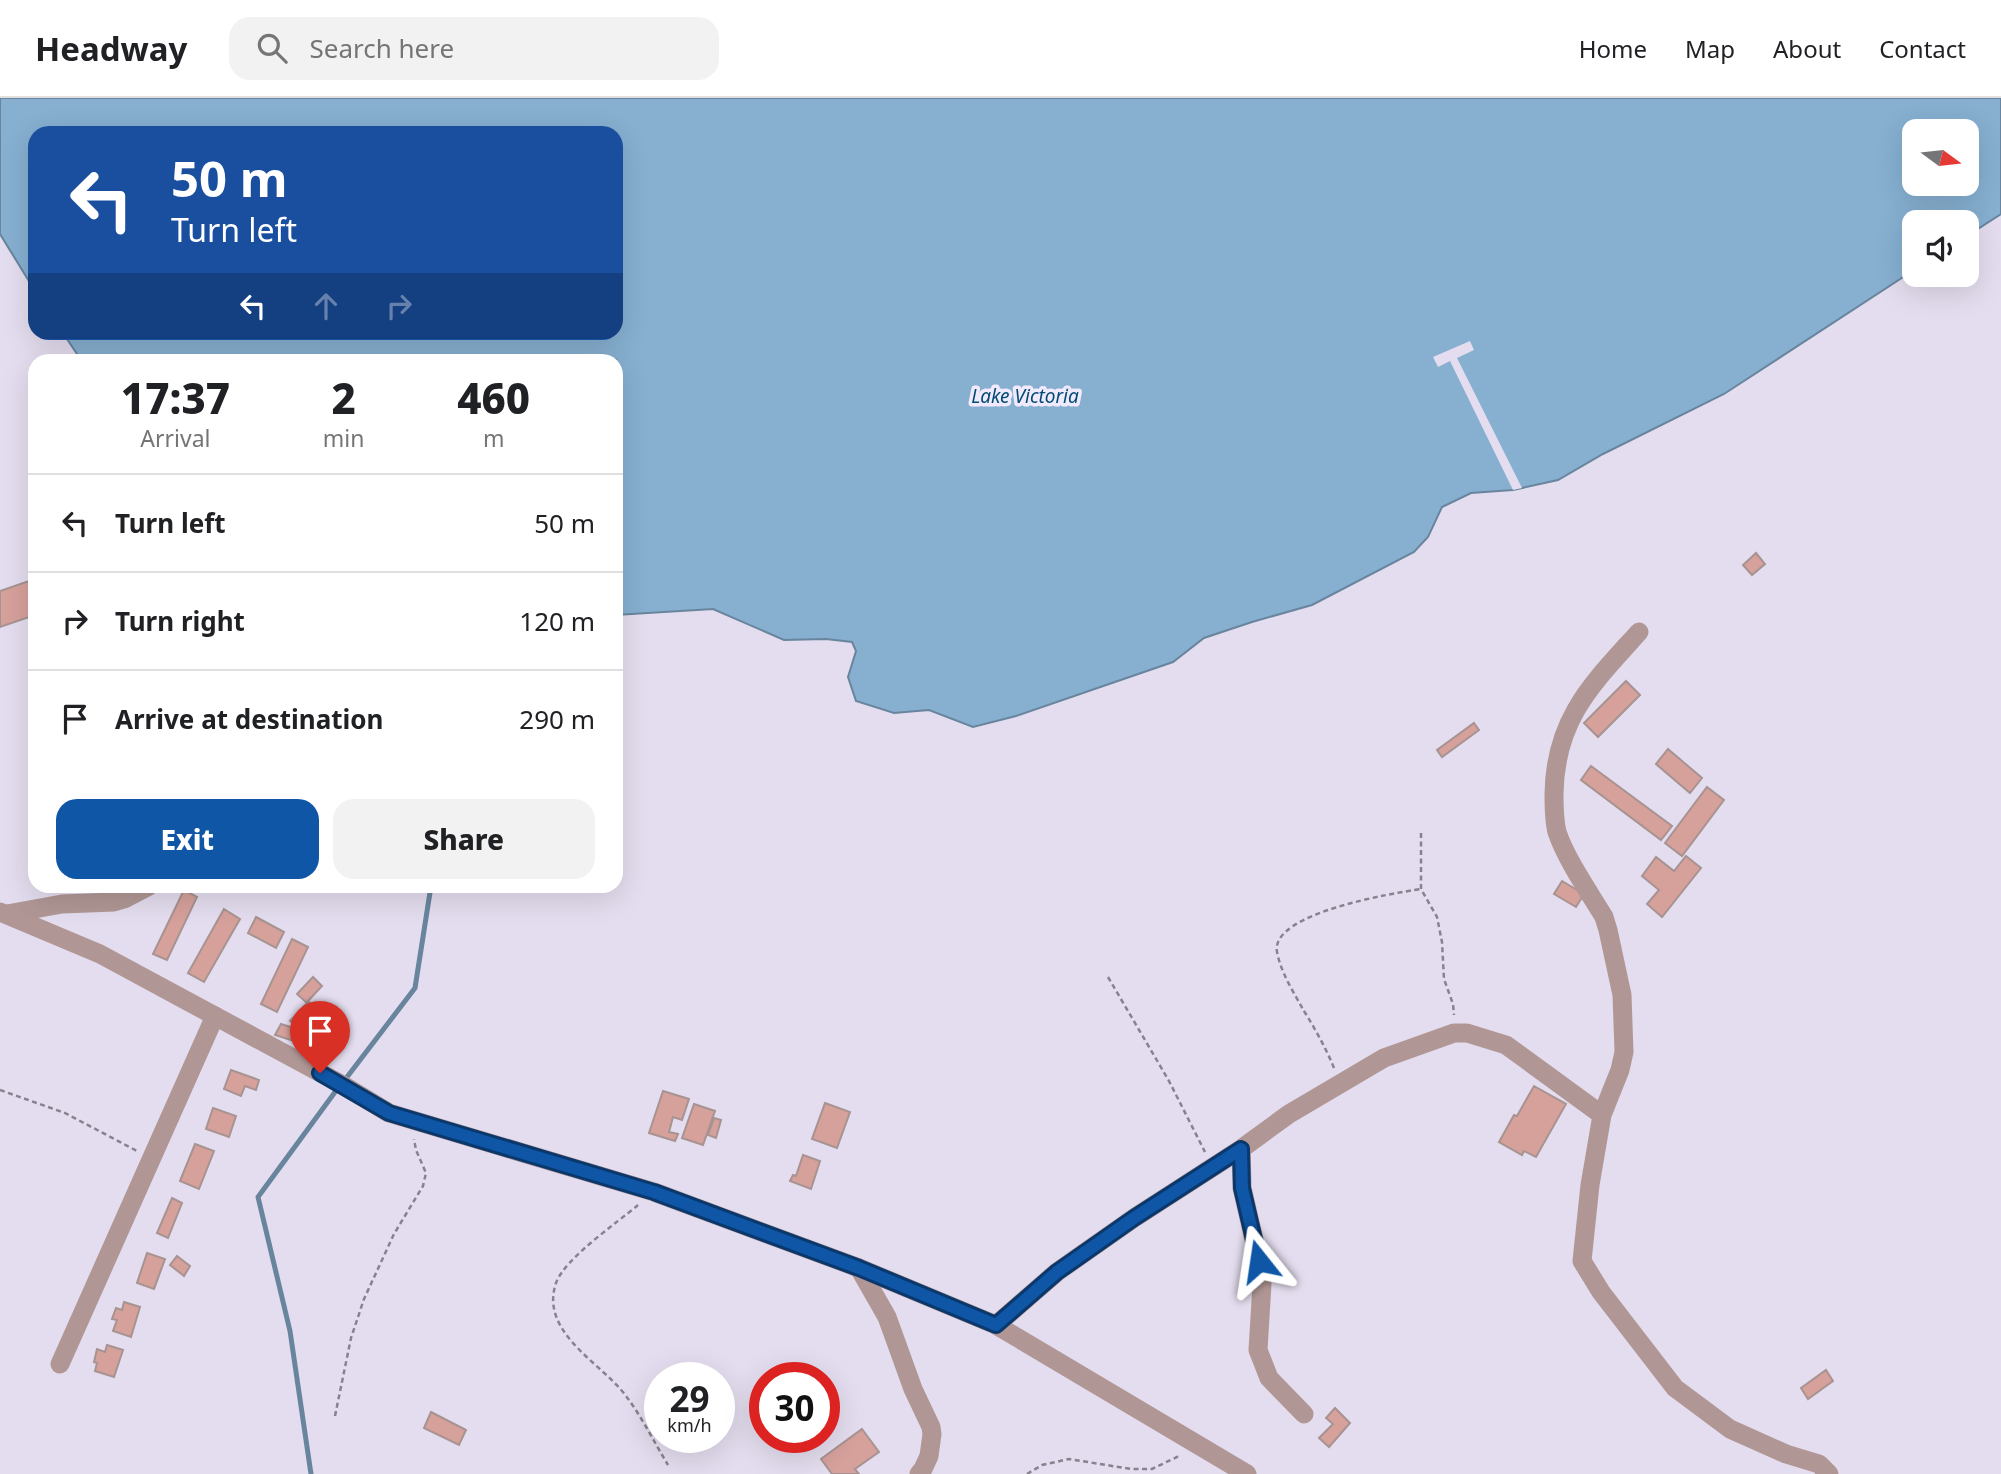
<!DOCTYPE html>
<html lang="en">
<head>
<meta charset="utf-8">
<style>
	body { margin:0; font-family:"Noto Sans",sans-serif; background:#f2f2f2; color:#202124; height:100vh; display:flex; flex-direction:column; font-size:26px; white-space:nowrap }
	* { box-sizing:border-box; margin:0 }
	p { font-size:23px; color:#757577 }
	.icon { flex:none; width:38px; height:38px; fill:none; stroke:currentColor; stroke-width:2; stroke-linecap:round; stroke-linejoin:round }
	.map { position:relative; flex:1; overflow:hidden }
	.drawer { position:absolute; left:28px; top:256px; width:595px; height:539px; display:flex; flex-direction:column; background:#fff; border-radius:21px; box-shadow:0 7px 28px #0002 }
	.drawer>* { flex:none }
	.hud { position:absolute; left:28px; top:28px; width:595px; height:214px; border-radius:21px; box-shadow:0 7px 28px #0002; background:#1a4fa0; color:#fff; overflow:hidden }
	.needle { width:46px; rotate:105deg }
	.controls { position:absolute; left:1902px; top:21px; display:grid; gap:14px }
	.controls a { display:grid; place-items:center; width:77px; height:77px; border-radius:14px; background:#fff; box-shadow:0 7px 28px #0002; font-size:35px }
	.speed { position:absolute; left:644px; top:1264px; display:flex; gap:14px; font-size:35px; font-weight:700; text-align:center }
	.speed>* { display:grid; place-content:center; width:91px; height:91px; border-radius:50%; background:#fff; box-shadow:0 7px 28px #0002; line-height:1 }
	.speed small { font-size:18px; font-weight:400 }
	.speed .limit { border:10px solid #d22; background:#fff; color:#111 }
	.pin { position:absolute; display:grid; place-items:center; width:60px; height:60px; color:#fff; margin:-72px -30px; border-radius:50% 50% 50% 0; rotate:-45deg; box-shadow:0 0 7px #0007 }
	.pin .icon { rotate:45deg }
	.me { position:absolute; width:77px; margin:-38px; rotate:345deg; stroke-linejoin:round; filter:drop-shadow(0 0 5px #0008) }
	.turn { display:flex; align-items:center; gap:24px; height:147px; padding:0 28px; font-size:32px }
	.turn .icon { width:91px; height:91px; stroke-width:2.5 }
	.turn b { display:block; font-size:49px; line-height:60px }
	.lanes { display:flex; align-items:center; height:66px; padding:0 28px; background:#0003; justify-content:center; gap:35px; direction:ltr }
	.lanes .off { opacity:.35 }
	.eta { display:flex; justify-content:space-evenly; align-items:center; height:119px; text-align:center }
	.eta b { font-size:42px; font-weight:800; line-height:49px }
	.cta { display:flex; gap:14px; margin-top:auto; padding:14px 28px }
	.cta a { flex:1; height:80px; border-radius:21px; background:#0f56a6; color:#fff; font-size:28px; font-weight:800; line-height:80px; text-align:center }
	.cta a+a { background:#f2f2f2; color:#202124 }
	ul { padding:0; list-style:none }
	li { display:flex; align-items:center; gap:21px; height:98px; padding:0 28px; border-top:2px solid #e0e0e0 }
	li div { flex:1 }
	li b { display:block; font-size:26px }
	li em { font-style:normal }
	header { display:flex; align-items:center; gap:42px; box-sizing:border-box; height:98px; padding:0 35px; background:#fff; border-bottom:2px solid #e0e0e0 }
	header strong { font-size:33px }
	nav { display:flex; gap:38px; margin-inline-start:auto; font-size:24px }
	.search { width:490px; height:63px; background:#f2f2f2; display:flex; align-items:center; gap:18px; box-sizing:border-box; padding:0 24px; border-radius:21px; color:#757577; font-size:26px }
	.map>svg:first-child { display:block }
</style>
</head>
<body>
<header>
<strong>Headway</strong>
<div class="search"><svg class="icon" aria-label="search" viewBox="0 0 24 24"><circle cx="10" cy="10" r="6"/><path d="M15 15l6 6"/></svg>Search here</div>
<nav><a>Home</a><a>Map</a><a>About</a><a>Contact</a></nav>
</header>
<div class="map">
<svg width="2001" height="1376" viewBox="0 0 2001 1376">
	<rect width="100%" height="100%" fill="#e4ddef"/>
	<!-- water -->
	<path fill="#86afd0" stroke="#69859e" stroke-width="2" fill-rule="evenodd" d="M0 0H2001V116L1967 138V124H1914V172L1724 296 1603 356 1558 382 1513 392 1471 395 1442 409 1428 439 1414 454 1312 507 1252 524 1204 540 1173 564 1016 618 973 629 929 612 894 615 856 603 848 579 856 553 852 544 826 541 784 542 713 511 616 517V262H81L63 235 616 234V35H35V193L0 136ZM1914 33H1967V86H1914Z"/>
	<!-- pier -->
	<path fill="#e4ddef" d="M1470 243 1474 252 1457 260 1522 390 1513 392 1450 263 1438 269 1433 259Z"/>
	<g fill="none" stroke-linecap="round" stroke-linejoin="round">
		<!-- stream -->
		<path stroke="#69859e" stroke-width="5" d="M344 983 415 890 431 788
			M311 1376 290 1233 258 1099 338 990"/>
	</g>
	<!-- building -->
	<path fill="#d6a09b" stroke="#a79391" stroke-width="2" d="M1756 455 1765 466 1752 477 1743 467Z
		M35 481V517L0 529V493Z
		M1626 583 1640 597 1598 639 1584 625Z
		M1474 625 1479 632 1442 659 1437 652Z
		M1668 651 1702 680 1690 695 1656 666Z
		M1591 668 1672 728 1661 742 1581 682Z
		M1707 689 1724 702 1682 758 1665 745Z
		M1686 758 1701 770 1662 819 1647 806 1659 792 1642 778 1656 759 1674 773Z
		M1562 783 1584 796 1576 809 1554 796Z
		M184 792 197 799 167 862 153 856Z
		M224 811 240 821 204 884 188 875Z
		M256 819 284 834 276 850 248 835Z
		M292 841 308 849 277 914 261 906Z
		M313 879 322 888 308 903 318 912 300 931 290 923 307 905 297 896Z
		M281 926 303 933 300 945 275 937Z
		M231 972 259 982 256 992 245 988 241 998 224 991Z
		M1534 988 1566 1006 1536 1059 1524 1053 1522 1057 1499 1044 1514 1017 1517 1018Z
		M663 993 689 1001 682 1022 673 1019 669 1034 678 1036 675 1043 649 1035Z
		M825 1005 850 1014 837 1050 812 1041Z
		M694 1006 715 1013 703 1047 682 1040Z
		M213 1010 236 1018 229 1039 206 1031Z
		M714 1020 721 1022 716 1040 708 1037Z
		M195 1046 214 1053 199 1091 180 1083Z
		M803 1057 820 1063 811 1091 790 1083 793 1077 796 1078Z
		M172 1100 182 1105 168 1140 157 1135Z
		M147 1155 165 1161 154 1191 137 1185Z
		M177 1158 190 1168 184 1178 170 1167Z
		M124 1204 140 1209 131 1239 113 1233 117 1222 112 1221 116 1210 122 1212Z
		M107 1247 123 1252 114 1279 95 1273 97 1265 94 1264 97 1251 105 1254Z
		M1826 1272 1833 1283 1808 1301 1801 1290Z
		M1335 1310 1350 1325 1329 1349 1319 1340 1333 1326 1326 1320Z
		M431 1314 466 1332 459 1347 424 1330Z
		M862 1331 879 1354 855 1371 859 1376H832L821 1361Z"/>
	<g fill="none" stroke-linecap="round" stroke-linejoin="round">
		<!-- path -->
		<path stroke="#86828e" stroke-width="2.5" stroke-dasharray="5 3.5" stroke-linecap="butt" d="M1421 735V791L1437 819 1442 844 1444 881 1453 906 1454 917
			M1108 879 1169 983 1205 1054
			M1334 970C1326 950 1315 931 1304 913 1294 895 1281 875 1277 854 1270 815 1394 795 1421 791
			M0 992 65 1015 137 1053
			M638 1107C617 1125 565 1160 556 1185 539 1235 602 1265 626 1298 642 1319 654 1344 668 1367
			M335 1318 351 1240 364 1201 394 1136 423 1088 426 1075 416 1052 414 1041
			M1027 1376 1042 1367 1069 1361 1131 1371H1152L1181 1357"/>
		<!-- minor -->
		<path stroke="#b09795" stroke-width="19" d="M1639 534C1592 586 1555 621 1554 696 1554 708 1554 722 1557 734 1566 761 1589 794 1604 819L1608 832 1622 897 1624 954 1620 972 1602 1017 1590 1087 1582 1163 1601 1194 1675 1290 1730 1331 1786 1356 1819 1366 1829 1376
			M7 816 62 806 114 804 124 801 149 788
			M1241 1051 1242 1090 1259 1163 1262 1186 1258 1252 1269 1280 1304 1316
			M859 1170 887 1219 913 1291 931 1329 932 1336 929 1358 923 1371 919 1376
			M996 1227 1057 1174 1134 1120 1241 1051 1289 1016 1384 960 1454 935H1467L1506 947 1602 1017
			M60 1266 215 918"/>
		<!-- tertiary -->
		<path stroke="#b09795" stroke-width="19" d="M0 814 100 856 341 986 389 1015 654 1094 859 1170 996 1227 1247 1376"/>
	</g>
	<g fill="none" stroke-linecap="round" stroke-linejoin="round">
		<defs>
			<path id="route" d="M320 975 389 1015 654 1094 859 1170 996 1227 1057 1174 1134 1120 1241 1051 1242 1090 1259 1163"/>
		</defs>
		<!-- route casing -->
		<use href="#route" stroke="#0a386c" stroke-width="18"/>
		<!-- route -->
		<use href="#route" stroke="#0f56a6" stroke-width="12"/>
	</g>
	<g text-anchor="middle" stroke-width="7" stroke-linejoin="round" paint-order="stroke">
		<!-- water labels -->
		<g font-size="19" font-style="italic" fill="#024b75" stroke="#f1eafc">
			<text x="1025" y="305">Lake Victoria</text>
		</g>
	</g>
</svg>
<div class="controls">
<a><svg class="needle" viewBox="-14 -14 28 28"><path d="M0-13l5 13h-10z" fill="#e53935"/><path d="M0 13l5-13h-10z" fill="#757577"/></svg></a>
<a><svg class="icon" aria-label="sound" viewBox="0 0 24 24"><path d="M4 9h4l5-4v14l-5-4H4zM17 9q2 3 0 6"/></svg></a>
</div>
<div class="speed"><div>29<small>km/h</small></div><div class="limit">30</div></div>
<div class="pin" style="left:320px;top:975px;background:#d93025"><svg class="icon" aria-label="arrive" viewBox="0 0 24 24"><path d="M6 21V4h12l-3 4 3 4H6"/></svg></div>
<svg class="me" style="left:1259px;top:1163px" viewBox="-20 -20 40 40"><path d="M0-17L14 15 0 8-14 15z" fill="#0f56a6" stroke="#fff" stroke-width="4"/></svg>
<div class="hud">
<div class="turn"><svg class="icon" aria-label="left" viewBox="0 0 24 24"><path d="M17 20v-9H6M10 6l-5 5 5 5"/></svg><div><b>50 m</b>Turn left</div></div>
<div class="lanes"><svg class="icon" aria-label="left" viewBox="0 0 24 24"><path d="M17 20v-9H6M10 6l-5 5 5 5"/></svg><svg class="icon off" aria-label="ahead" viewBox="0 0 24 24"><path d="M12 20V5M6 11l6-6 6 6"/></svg><svg class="icon off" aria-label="right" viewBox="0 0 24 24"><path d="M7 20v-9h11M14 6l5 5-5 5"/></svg></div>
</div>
<section class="drawer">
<div class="eta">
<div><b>17:37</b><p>Arrival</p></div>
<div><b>2</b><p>min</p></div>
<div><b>460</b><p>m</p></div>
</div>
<ul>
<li><svg class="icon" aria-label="left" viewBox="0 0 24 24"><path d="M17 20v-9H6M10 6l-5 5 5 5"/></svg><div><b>Turn left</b></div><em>50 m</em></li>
<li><svg class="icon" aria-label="right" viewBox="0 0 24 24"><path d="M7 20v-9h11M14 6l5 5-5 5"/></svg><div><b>Turn right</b></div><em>120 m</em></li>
<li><svg class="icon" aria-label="arrive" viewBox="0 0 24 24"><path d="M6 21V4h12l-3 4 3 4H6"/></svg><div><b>Arrive at destination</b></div><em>290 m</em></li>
</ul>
<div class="cta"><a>Exit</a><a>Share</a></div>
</section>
</div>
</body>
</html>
